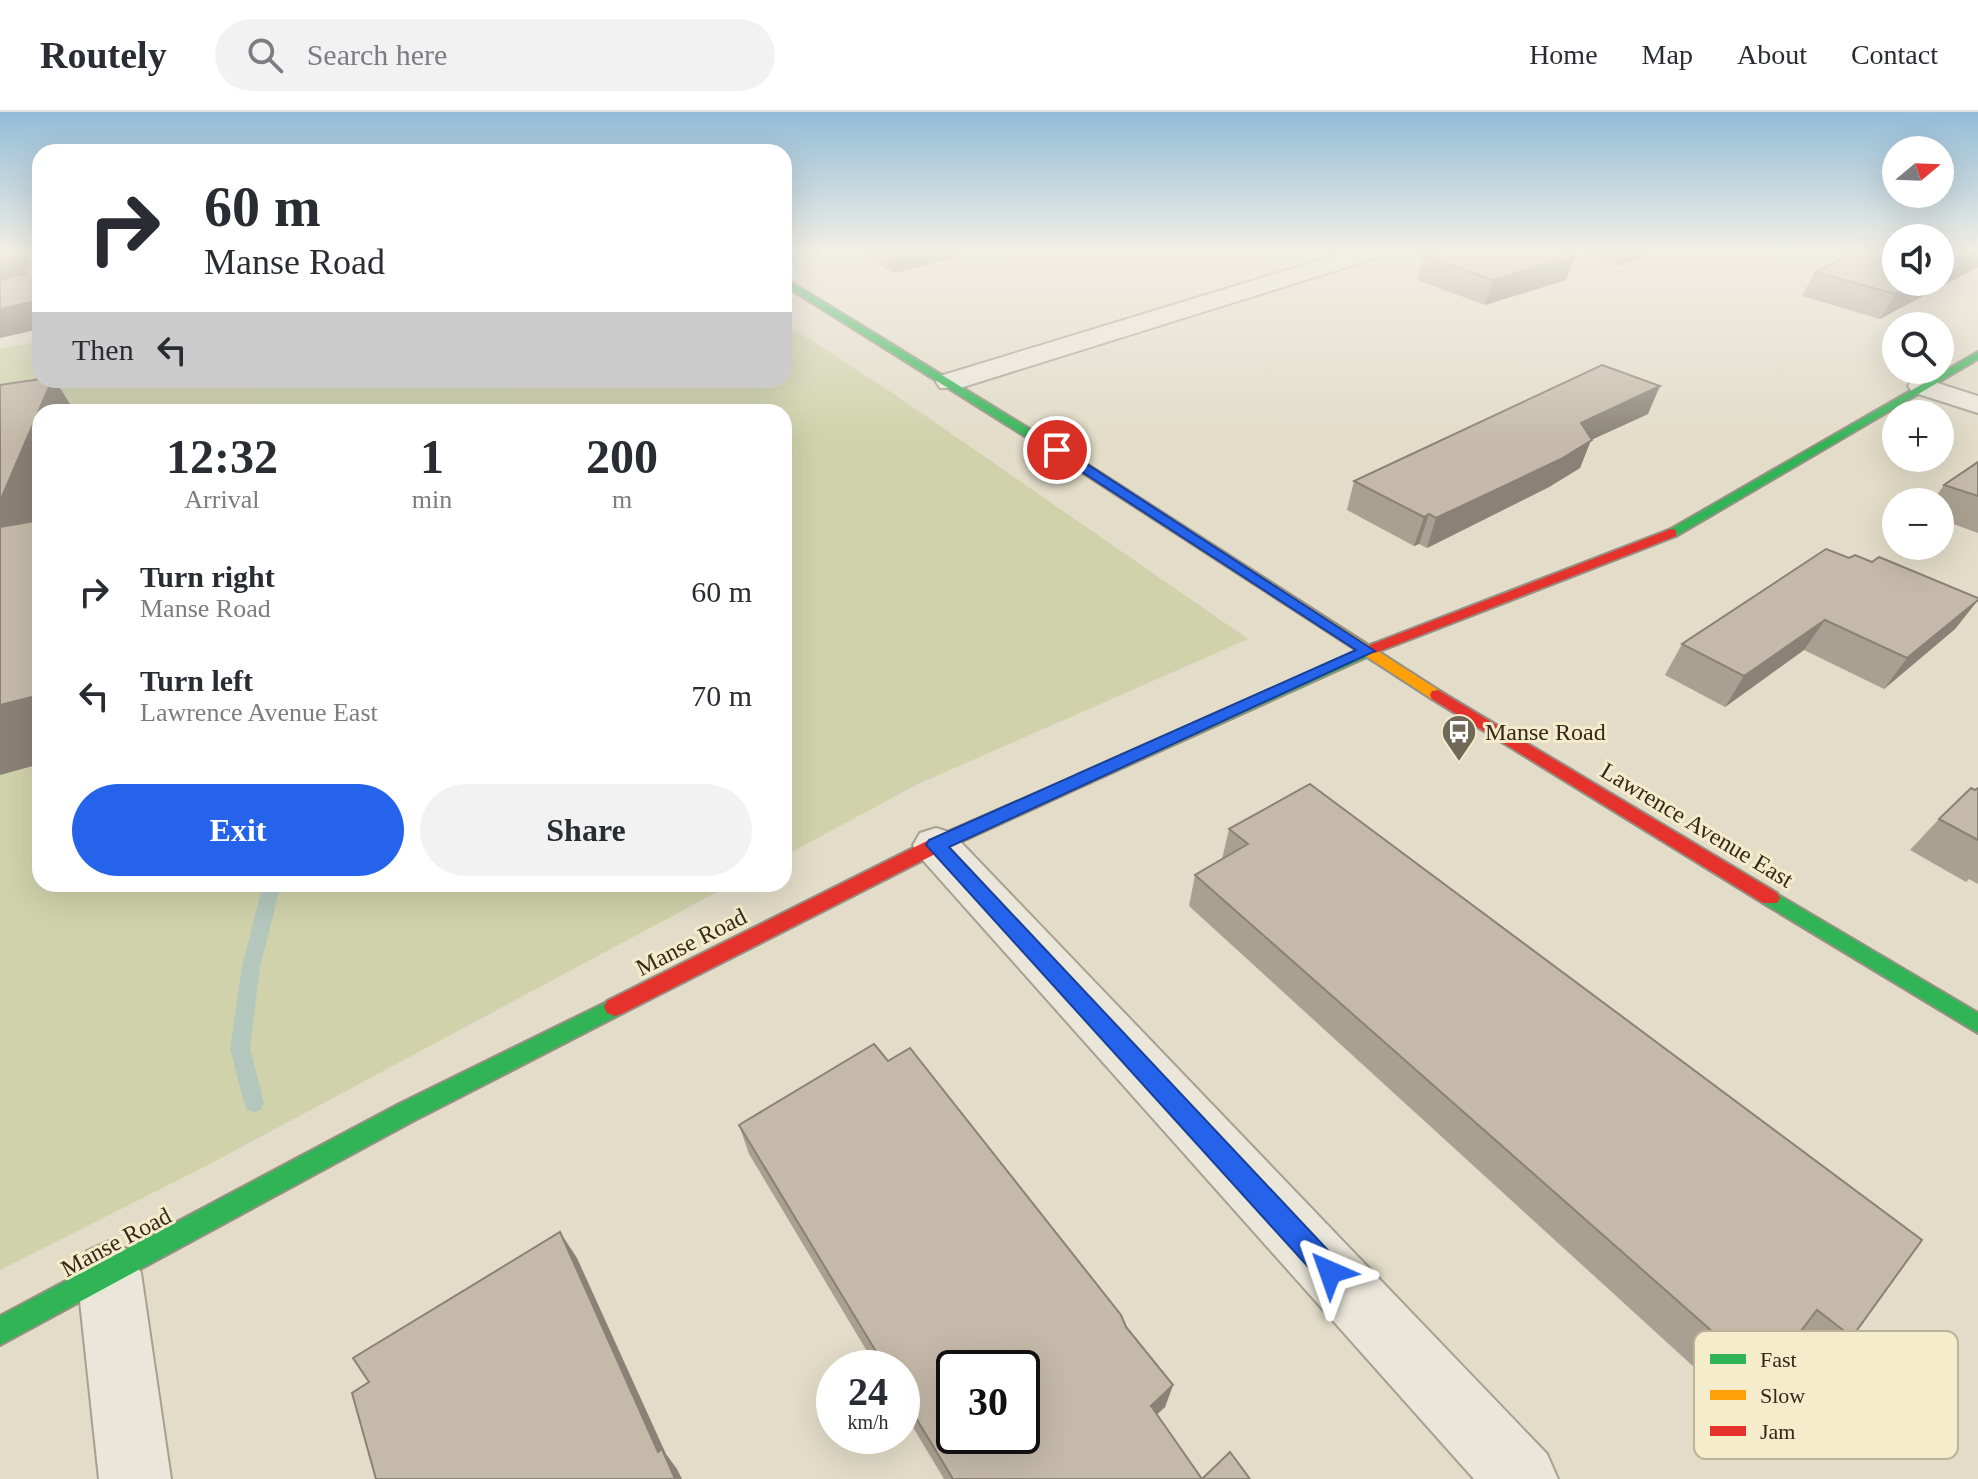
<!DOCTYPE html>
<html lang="en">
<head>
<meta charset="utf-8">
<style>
	body { margin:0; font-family:Georgia,serif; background:#f2f2f3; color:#2b2b33; height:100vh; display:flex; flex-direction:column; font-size:30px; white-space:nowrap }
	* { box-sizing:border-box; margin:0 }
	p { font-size:26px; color:#7c7c81 }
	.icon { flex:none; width:44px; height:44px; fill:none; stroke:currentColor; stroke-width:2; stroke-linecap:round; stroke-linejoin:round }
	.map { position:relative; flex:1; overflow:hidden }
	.details { position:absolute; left:32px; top:292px; width:760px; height:488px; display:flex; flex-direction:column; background:#fff; border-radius:24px; box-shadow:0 8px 32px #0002 }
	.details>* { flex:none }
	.guide { position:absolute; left:32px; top:32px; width:760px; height:244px; border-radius:24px; box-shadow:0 8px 32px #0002; background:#fff; color:#2b2b33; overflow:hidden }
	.needle { width:52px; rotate:71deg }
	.fabs { position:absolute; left:1882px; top:24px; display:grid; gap:16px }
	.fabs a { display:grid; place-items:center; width:72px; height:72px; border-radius:50%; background:#fff; box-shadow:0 8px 32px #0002; font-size:40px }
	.speed { position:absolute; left:816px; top:1238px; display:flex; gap:16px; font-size:40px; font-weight:700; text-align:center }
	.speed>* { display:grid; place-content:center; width:104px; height:104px; border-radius:50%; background:#fff; box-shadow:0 8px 32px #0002; line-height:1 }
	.speed small { font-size:20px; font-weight:400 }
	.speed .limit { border:4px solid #111; border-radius:12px; background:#fff; color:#111 }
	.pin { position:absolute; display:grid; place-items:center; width:68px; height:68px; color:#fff; margin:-34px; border:4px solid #fff; border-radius:50%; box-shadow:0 2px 8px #0007 }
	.me { position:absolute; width:88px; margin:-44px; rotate:317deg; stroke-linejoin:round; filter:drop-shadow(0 0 6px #0008) }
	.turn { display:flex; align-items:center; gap:28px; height:168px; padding:0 40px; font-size:36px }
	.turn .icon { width:104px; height:104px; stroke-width:2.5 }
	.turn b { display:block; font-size:56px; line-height:68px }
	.then { display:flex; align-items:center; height:76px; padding:0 40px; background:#0003; gap:16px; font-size:30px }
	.eta { display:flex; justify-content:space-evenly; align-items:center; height:136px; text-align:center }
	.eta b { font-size:48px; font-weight:800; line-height:56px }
	.primary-button { display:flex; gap:16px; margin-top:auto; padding:16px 40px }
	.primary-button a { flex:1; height:92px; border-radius:48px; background:#2563eb; color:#fff; font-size:32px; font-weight:800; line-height:92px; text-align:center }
	.primary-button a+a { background:#f2f2f3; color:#2b2b33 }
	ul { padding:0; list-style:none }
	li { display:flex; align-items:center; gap:24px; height:104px; padding:0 40px }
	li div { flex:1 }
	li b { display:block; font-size:30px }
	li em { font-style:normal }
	header { display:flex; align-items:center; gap:48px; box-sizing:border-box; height:112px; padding:0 40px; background:#fff; border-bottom:2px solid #e1e1e2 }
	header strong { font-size:38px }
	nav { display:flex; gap:44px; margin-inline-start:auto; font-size:28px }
	.search { width:560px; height:72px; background:#f2f2f3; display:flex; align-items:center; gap:20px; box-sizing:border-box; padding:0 28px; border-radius:44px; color:#7c7c81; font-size:30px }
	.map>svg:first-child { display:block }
</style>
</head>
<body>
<header>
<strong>Routely</strong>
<div class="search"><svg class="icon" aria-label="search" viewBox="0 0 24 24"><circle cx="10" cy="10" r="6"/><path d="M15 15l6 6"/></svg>Search here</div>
<nav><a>Home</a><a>Map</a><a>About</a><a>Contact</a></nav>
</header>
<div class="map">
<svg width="1978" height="1367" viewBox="0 0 1978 1367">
	<rect width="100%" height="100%" fill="#e2dcc8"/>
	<!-- green -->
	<path fill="#cfd2aa" d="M784 211 894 282 1248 527 918 672 784 744V300H40V772H732L204 1055 0 1158V237L40 229V268H784Z"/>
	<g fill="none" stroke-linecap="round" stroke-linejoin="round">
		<!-- stream -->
		<path fill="#b4c7bd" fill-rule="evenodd" d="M263 772H281L260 855 250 936 264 991 261 998 254 1000 247 998 244 991 230 936 242 855Z"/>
		<defs>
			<path id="street" d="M1350 139H1385L1382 144 960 276H940L936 270 940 264Z
				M1922 266 1978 284V301L1912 280 1908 274 1912 268Z
				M936 716 952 721 1547 1342 1558 1367H1474L920 745 913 733 920 721Z
				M109 1129 131 1139 141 1161 171 1367H99L77 1161 87 1139Z"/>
			<path id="fast" d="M784 166 1085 351 1087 354 1077 357 784 173Z
				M1978 240V247L1676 424H1666L1664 421Z
				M1375 531 1383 536 1380 539 1089 671H1077L1074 667 1077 663Z
				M1770 778 1978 901V921L1763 791 1760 786 1763 781Z
				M615 886 623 889 626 895 623 901 415 1008 0 1233V1204L399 992Z"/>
			<path id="slow" d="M1077 351H1085L1446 583 1438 588 1432 587 1077 357Z"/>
			<path id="jam" d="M1671 417 1676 418V424L1380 539 1375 541 1367 536 1370 533Z
				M1438 578 1777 781 1780 786 1777 791H1763L1432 587 1430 583 1432 579Z
				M1083 661 1092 667 1089 671 943 738 623 901 615 904 607 901 604 895 607 889 929 728Z"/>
		</defs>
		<!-- street casing -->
		<use href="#street" stroke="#a6a092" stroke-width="4"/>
		<!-- fast casing -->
		<use href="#fast" stroke="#969082" stroke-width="4"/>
		<!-- slow casing -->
		<use href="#slow" stroke="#969082" stroke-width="4"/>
		<!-- jam casing -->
		<use href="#jam" stroke="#969082" stroke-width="4"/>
		<!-- street -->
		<use href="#street" fill="#eae6da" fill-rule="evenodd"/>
		<!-- fast -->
		<use href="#fast" fill="#30b455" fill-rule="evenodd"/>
		<!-- slow -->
		<use href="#slow" fill="#ff9f0a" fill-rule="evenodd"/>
		<!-- jam -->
		<use href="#jam" fill="#e5322d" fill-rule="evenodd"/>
	</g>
	<!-- wall -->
	<path fill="#a9a091" d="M854 139H961V144L894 161Z
		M1570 139H1658L1617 154Z
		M1423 144H1575L1566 168 1485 193 1417 168Z
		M1815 160 1940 170 1880 207 1802 184Z
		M1648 302 1591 328 1580 356 1549 375 1427 436 1419 432 1414 434 1347 398 1354 369Z
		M1978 350V421L1940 407V390H1932L1944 373Z
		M1849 446 1872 450 1978 488 1955 517 1884 577 1804 538 1725 595 1665 563 1682 532Z
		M1978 676V772L1969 767 1966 770 1910 738 1939 707Z
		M1229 717 1852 1225 1815 1248 1792 1231 1765 1266 1730 1288 1189 794 1195 763 1222 747Z
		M888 949 1126 1215 1173 1273 1165 1295 1157 1302 1202 1367H1250H944L902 1297V1256H877L749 1042 739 1013Z"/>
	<!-- shaded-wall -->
	<path fill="#8a8276" d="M893 139H961V144L894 161Z
		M1623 139H1658L1617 154Z
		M1978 139V155L1880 207 1895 182 1918 170H1940V158Z
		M28 144 40 165 0 177V150Z
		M1575 144 1566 168 1485 193 1493 168Z
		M40 188V217L0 226V197Z
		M52 268H55L75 300H40V438L0 434V389Z
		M1660 274 1648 302 1591 328 1580 356 1549 375 1427 436 1436 406 1581 311Z
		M1429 402 1419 432 1414 434 1424 405Z
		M1978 488 1955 517 1884 577 1907 546Z
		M1825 508 1804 538 1725 595 1744 564Z
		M40 583V652L0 663V593Z
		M560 1120 577 1146 666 1342 677 1357 682 1367H675L658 1340Z
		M1173 1273 1165 1295 1144 1315 1151 1294Z"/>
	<!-- building -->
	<path fill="#c5baa9" stroke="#8a8276" stroke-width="2" fill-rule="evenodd" d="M0 139H40V188L0 197V168L26 162 28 144 0 150Z
		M1440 139H1562L1575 144 1493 168 1423 144Z
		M1858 139H1896V170H1918L1895 182 1815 160Z
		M1940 139H1977L1940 158Z
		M1602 253 1660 274 1581 311 1592 328 1561 347 1436 406 1429 402 1424 405 1354 369Z
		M40 267 52 268 0 389V273Z
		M1978 350V384L1944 373Z
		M40 408V583L0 593V415Z
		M1826 437 1849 446 1855 443 1872 450 1879 445 1978 486V488L1907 546 1825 508 1744 564 1682 532Z
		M1310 672 1922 1128 1852 1225 1817 1198 1765 1266 1195 763 1248 732 1229 717Z
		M1971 676 1975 678 1978 676V728L1939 707Z
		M874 932 888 949 910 936 1121 1203 1126 1215 1173 1273 1151 1294 1202 1367 1230 1340 1250 1367H953L902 1283V1256H886L739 1013ZM954 1256H1022V1324H954Z
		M560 1120 658 1340 662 1337 675 1367H376L352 1281 369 1270 353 1246Z"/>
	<!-- sky -->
	<linearGradient id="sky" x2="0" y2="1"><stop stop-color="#93bcd7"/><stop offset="0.42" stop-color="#f2efe6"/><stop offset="1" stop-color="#f2efe6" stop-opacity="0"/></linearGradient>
	<rect width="1978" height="331" fill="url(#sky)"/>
	<!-- route -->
	<path fill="#2563eb" stroke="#184099" stroke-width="2" d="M1053 336H1062L1375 539 949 735 1339 1150 1343 1160 1339 1169 1330 1173 1321 1169 926 733 929 728 1356 538 1053 341Z"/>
	<!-- icons -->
	<defs>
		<symbol id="bus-pin" viewBox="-11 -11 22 30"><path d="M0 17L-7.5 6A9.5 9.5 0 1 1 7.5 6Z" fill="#716858" stroke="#f5eccc"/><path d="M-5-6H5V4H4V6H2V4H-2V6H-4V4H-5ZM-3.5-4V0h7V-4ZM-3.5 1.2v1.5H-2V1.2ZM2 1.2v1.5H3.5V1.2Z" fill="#fff"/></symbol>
	</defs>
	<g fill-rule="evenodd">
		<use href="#bus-pin" x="1439" y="600" width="40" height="54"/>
	</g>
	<g text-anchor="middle" stroke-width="6" stroke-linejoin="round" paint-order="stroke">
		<!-- poi labels -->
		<g font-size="24" fill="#34291b" stroke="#f5eccc" text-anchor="start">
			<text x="1485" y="628">Manse Road</text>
		</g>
		<!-- street labels -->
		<g font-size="24" fill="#34291b" stroke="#f5eccc">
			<text transform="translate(1697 713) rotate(31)" y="8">Lawrence Avenue East</text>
			<text transform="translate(691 830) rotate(-27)" y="8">Manse Road</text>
			<text transform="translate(116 1130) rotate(-28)" y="8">Manse Road</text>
		</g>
	</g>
	<!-- legend -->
	<rect x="1694" y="1219" width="264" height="128" rx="12" fill="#f5eccc" stroke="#bbb297" stroke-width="2"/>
	<rect x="1710" y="1242" width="36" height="10" fill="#30b455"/>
	<rect x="1710" y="1278" width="36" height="10" fill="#ff9f0a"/>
	<rect x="1710" y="1314" width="36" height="10" fill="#e5322d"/>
	<g font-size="22" fill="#34291b">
		<text x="1760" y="1255">Fast</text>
		<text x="1760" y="1291">Slow</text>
		<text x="1760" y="1327">Jam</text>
	</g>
</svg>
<div class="fabs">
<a><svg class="needle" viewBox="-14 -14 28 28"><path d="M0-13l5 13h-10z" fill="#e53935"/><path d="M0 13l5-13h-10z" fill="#7c7c81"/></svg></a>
<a><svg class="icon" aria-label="sound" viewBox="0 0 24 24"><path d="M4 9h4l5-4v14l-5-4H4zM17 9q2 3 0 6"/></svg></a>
<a><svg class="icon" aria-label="search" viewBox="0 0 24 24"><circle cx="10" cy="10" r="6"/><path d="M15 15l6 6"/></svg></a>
<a>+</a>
<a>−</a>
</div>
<div class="speed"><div>24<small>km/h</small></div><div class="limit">30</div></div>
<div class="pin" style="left:1057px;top:338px;background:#d93025"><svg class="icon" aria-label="arrive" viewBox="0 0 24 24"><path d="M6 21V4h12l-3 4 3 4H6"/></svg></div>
<svg class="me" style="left:1330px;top:1160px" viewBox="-20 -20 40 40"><path d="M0-17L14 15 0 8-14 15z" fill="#2563eb" stroke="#fff" stroke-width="4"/></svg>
<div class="guide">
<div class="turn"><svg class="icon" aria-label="right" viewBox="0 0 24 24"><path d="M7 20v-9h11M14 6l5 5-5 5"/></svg><div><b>60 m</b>Manse Road</div></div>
<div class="then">Then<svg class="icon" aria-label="left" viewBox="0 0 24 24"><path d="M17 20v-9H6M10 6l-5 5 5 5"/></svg></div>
</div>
<section class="details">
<div class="eta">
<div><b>12:32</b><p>Arrival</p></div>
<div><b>1</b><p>min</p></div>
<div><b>200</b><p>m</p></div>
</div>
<ul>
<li><svg class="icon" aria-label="right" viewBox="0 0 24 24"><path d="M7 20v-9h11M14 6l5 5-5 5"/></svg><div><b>Turn right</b><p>Manse Road</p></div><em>60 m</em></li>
<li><svg class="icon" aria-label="left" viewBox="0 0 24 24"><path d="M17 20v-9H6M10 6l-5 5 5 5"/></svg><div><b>Turn left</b><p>Lawrence Avenue East</p></div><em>70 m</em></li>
</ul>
<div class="primary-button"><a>Exit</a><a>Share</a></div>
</section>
</div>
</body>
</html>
